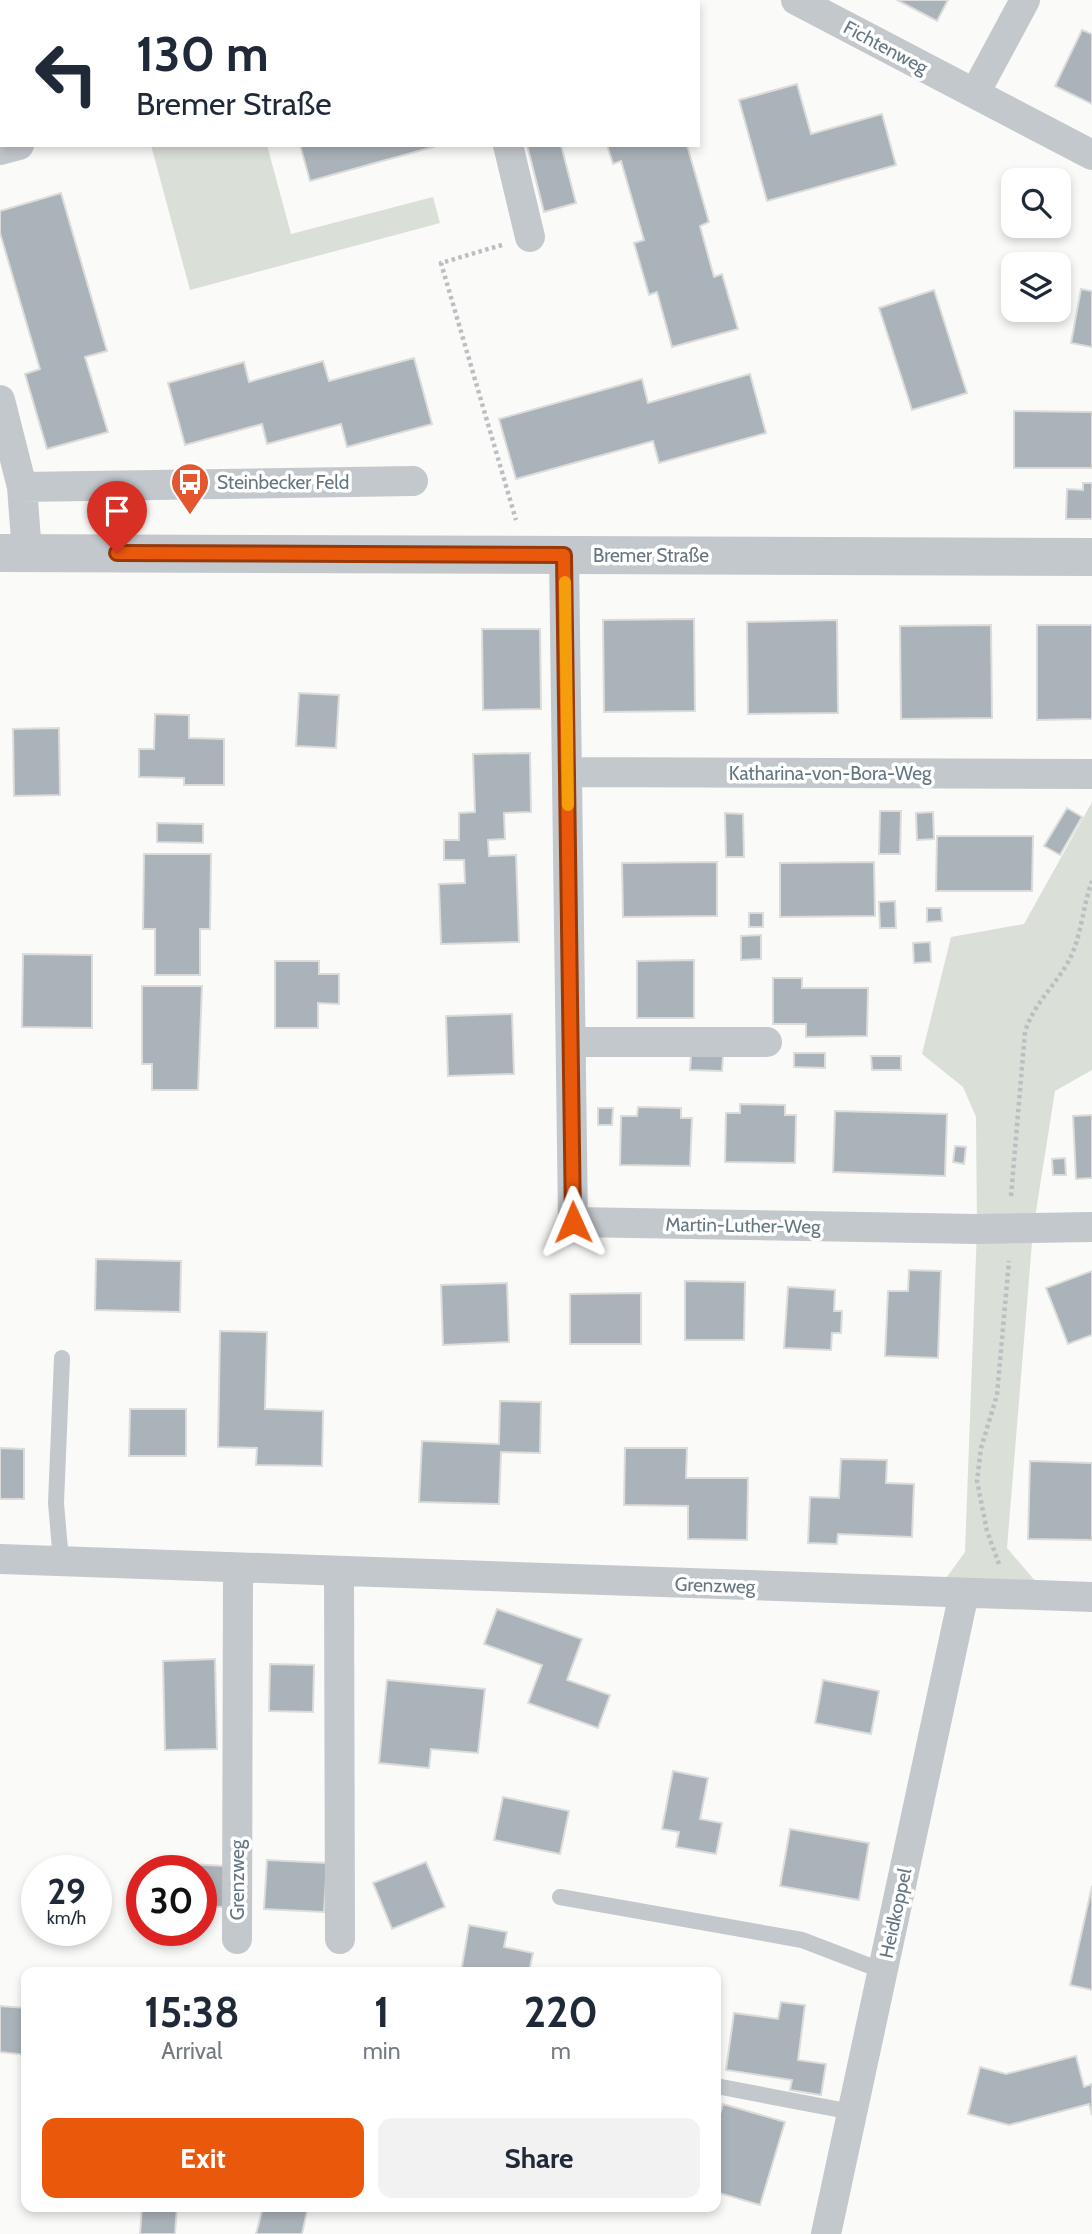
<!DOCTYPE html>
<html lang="en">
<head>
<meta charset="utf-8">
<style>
	body { margin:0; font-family:Cabin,sans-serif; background:#f2f2f3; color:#1f2937; height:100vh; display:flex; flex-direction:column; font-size:26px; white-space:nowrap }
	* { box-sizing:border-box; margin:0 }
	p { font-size:23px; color:#747a83 }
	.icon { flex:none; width:38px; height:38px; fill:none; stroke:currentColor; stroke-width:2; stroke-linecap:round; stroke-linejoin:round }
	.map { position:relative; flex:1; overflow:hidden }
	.drawer { position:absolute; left:21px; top:1967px; width:700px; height:245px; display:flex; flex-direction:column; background:#fff; border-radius:14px; box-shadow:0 4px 10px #0003 }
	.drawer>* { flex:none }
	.hud { position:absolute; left:0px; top:0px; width:700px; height:147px; box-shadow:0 4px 10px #0003; background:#fff; color:#1f2937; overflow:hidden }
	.tools { position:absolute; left:1001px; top:168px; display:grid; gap:14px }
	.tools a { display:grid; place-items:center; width:70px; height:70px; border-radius:14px; background:#fff; box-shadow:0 4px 10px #0003; font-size:35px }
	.speed { position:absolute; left:21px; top:1855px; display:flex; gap:14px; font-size:35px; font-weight:700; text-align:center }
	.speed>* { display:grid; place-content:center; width:91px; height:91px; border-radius:50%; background:#fff; box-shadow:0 4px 10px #0003; line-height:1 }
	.speed small { font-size:18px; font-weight:400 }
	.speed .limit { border:10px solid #d22; background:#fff; color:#111 }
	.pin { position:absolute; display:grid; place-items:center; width:60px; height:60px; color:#fff; margin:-72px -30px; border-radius:50% 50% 50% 0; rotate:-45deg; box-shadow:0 0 7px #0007 }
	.pin .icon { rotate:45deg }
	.me { position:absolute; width:77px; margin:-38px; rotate:359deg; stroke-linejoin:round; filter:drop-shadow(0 0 5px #0008) }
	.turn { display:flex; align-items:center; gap:24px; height:147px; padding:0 21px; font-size:32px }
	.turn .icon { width:91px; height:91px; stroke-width:2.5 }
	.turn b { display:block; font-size:49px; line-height:60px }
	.eta { display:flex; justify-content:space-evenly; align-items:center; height:119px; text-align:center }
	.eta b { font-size:42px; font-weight:800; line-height:49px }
	.button { display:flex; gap:14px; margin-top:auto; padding:14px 21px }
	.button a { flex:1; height:80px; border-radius:14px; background:#ea580c; color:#fff; font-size:28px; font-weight:800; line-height:80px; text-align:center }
	.button a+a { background:#f2f2f3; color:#1f2937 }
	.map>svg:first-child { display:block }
</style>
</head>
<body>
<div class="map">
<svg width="1092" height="2234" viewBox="0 0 1092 2234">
	<rect width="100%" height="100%" fill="#fafaf8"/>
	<!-- green -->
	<path fill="#dadfd7" d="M151 145H267L291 234 433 197 440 223 190 290Z
		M1092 802V1070L1055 1091 1033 1230 1007 1548 1048 1596 936 1592 965 1552 977 1229 976 1117 963 1087 922 1054 951 937 1024 924Z"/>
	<!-- building -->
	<path fill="#aab3b9" stroke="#dcdcda" stroke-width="2" d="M0 0H127L128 2H2L0 64Z
		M558 0H642L645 2H557Z
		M897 0H948L937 21Z
		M1082 30 1092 34V104L1055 86Z
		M797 84 811 134 882 114 896 165 767 201 739 100Z
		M300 145H440L310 181Z
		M527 145H561L576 203 544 212Z
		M607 145H687L709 222 700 226 714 277 722 274 738 329 672 347 657 292 649 295 634 243 644 240 621 161 613 164Z
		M61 193 107 351 85 357 108 432 47 449 25 374 40 369 0 233V211Z
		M1081 289 1092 291V347L1071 343Z
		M934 290 967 393 912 410 879 308Z
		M414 358 432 424 347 447 341 424 267 444 262 424 185 445 168 383 244 362 249 382 323 361 329 381Z
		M750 374 766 433 659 463 653 441 516 479 499 419 642 379 648 403Z
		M1014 411 1092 412V468H1014Z
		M1083 483H1092V519H1066L1067 489 1083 490Z
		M694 619 695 711 604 712 603 620Z
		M837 620 838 713 748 714 747 622Z
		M991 625 992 718 901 719 900 626Z
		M1037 625H1092V719L1037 720Z
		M482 629H540L541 709 483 710Z
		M299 693 339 695 336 748 296 746Z
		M155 714 189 715V738L224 739V785H184V778L139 777V749H154Z
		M59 728 60 795 14 796 13 729Z
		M530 753 531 812 504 813 505 839 488 840 489 856 516 855 519 942 441 944 439 884 465 883 464 860H444V840H459V813L475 812 473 754Z
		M1067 808 1082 817 1060 855 1044 846Z
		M880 811H901L900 854H879Z
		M933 812 934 839 917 840 916 813Z
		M725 813 743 814 744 857H726Z
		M157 823 203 824V843L157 842Z
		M937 836H1033L1032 891H936Z
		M144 854H211L210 929H200V975H155V929H143Z
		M717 862V916L623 917 622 863Z
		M874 862 875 916 780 917V863Z
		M895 901 896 928H880L879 902Z
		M927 908H941L942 921 927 922Z
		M749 913H763V927H749Z
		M761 935V959L741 960V936Z
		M930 942 931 962 914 963 913 943Z
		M23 954 92 955V1028L22 1027Z
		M694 960V1018H637V961Z
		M275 961H319V974H339V1004L318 1003V1028H275Z
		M773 978H802V988H868L867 1036 806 1037V1024H773Z
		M142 986H202L198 1090H152V1064H142Z
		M512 1014 514 1074 448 1076 446 1016Z
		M794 1053H825V1068L794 1067Z
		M691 1056H723L722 1071 690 1070Z
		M871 1056H901V1070H872Z
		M740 1104 785 1105V1115H796L795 1163 725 1162 726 1113H740Z
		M638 1107 681 1108V1118H692L690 1166 620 1165 621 1116H637Z
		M598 1108H613L612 1125H598Z
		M835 1111 947 1114 945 1176 833 1172Z
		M1092 1115V1178L1076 1179 1073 1116Z
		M955 1146 966 1147 964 1164 953 1162Z
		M1065 1158 1066 1175H1053L1052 1159Z
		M96 1259 181 1261 180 1312 95 1310Z
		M909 1270 941 1271 938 1358 885 1356 888 1291H908Z
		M1092 1271V1335L1068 1344 1046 1288Z
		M685 1281 745 1282 744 1340H685Z
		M507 1283 509 1342 443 1345 441 1285Z
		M788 1287 835 1290 834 1311H842L841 1333H832L831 1350 784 1348Z
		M641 1293V1344H570V1294Z
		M220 1331 267 1332 265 1409 323 1411 322 1466 256 1465 257 1448 218 1447Z
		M500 1401 541 1402 540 1453 501 1452 499 1504 419 1502 422 1441 499 1444Z
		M130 1409H186V1456H129Z
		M0 1448 24 1449V1499H0Z
		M625 1448H687L686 1478H748L747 1540 688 1539V1506L624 1505Z
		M841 1459 887 1460 886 1483 914 1484 912 1537 838 1534 837 1544 808 1543 810 1497 839 1498Z
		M1030 1461 1092 1463V1540L1028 1539Z
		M497 1609 582 1639 567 1680 610 1695 598 1728 528 1703 542 1665 484 1644Z
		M215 1659 217 1749 165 1750 163 1661Z
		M270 1664 314 1665 313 1712 269 1711Z
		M387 1680 485 1689 478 1753 431 1749 429 1768 379 1763Z
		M823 1680 879 1691 871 1734 815 1723Z
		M673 1771 708 1778 700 1819 722 1823 716 1854 676 1847 679 1832 662 1829Z
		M503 1797 569 1811 560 1854 494 1840Z
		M790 1829 869 1843 859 1900 780 1886Z
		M267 1860 327 1863 324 1912 264 1909Z
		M426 1862 445 1907 392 1929 373 1883Z
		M170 1863 225 1866 223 1907 201 1906V1871H169Z
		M1092 1886V1990L1070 1985Z
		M469 1925 507 1932 504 1947 533 1953 529 1972H461Z
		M781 2002 805 2005 798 2060 826 2064 821 2095 790 2090 792 2080 726 2070 734 2013 778 2019Z
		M0 2006 26 2008V2055L0 2052Z
		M1076 2056 1084 2087 1092 2084V2115L1089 2104 1009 2125 968 2114 980 2067 1006 2074Z
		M723 2104 785 2122 760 2205 716 2192V2129Z
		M142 2207H177L175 2234H140Z
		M263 2207H292L307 2211 302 2234H256Z"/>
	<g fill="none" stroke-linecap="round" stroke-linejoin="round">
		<!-- path -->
		<path stroke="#bbbfc2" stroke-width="4.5" stroke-dasharray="3.5 3.5" stroke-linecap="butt" d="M502 245 441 263 516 520
			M1011 1196 1025 1032C1033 1005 1053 988 1067 964 1082 938 1082 908 1092 881
			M999 1564 987 1531 977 1481 981 1448 997 1395 1009 1261"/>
		<!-- service -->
		<path stroke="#c3c8cc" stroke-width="16" d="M61 1561 56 1503 62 1358
			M560 1897 802 1940 883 1971
			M716 2086 852 2112"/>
		<!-- minor -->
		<path stroke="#c3c8cc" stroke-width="30" d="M183 0 184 2
			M796 0 1092 155
			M975 93 1025 0
			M508 145 530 237
			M0 150 19 145
			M0 400 22 487 27 553
			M22 487 413 481
			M564 555 573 1222 977 1229 1092 1227
			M567 772 1092 774
			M571 1042H767
			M0 1559 1092 1597
			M339 1573 340 1939
			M237 1939 238 1569
			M826 2234 964 1593"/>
		<!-- tertiary -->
		<path stroke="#c3c8cc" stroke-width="38" d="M0 553 1092 557"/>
	</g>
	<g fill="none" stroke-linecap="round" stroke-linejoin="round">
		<defs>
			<path id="route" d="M117 553 564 555 573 1222"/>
		</defs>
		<!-- route casing -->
		<use href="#route" stroke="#983908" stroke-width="18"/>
		<!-- route -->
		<use href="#route" stroke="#ea580c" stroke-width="12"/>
		<!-- slow -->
		<path stroke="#f59e0b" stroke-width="12" d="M565 582 568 805"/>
	</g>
	<!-- icons -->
	<defs>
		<symbol id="bus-pin" viewBox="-11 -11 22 30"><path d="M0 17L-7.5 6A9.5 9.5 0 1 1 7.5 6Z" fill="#e4572e" stroke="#fff"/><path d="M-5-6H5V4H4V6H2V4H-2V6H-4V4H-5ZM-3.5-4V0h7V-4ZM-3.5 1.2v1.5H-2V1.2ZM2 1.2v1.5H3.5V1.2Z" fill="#fff"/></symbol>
	</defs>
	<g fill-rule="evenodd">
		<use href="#bus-pin" x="168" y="460" width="44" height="60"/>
	</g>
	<g text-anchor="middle" stroke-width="7" stroke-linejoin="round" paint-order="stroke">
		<!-- street labels -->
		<g font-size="19" fill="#657683" stroke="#fff">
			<text transform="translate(886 47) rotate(28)" y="7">Fichtenweg</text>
			<text x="651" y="562">Bremer Straße</text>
			<text x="830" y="780">Katharina-von-Bora-Weg</text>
			<text transform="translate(743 1225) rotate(1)" y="7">Martin-Luther-Weg</text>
			<text transform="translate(715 1585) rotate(2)" y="7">Grenzweg</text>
			<text transform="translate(237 1880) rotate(-90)" y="7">Grenzweg</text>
			<text transform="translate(895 1913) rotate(-78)" y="7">Heidkoppel</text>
		</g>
		<!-- poi labels -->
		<g font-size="19" fill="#657683" stroke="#fff" text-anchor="start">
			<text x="217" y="489">Steinbecker Feld</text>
		</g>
	</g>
</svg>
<div class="tools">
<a><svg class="icon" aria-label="search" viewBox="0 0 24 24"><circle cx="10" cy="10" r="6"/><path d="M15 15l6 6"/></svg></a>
<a><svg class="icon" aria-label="layers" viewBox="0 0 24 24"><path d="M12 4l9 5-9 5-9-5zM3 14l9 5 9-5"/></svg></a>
</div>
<div class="speed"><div>29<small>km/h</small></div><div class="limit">30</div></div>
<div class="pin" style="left:117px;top:553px;background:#d93025"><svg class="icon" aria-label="arrive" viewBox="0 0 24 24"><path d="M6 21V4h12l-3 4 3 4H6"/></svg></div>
<svg class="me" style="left:573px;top:1222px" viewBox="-20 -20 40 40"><path d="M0-17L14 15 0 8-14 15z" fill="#ea580c" stroke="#fff" stroke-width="4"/></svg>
<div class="hud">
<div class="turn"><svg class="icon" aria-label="left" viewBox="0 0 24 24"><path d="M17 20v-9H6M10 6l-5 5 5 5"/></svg><div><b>130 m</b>Bremer Straße</div></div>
</div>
<section class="drawer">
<div class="eta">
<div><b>15:38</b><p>Arrival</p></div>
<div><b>1</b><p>min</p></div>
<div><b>220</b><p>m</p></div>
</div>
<div class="button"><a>Exit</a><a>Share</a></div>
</section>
</div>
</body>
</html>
